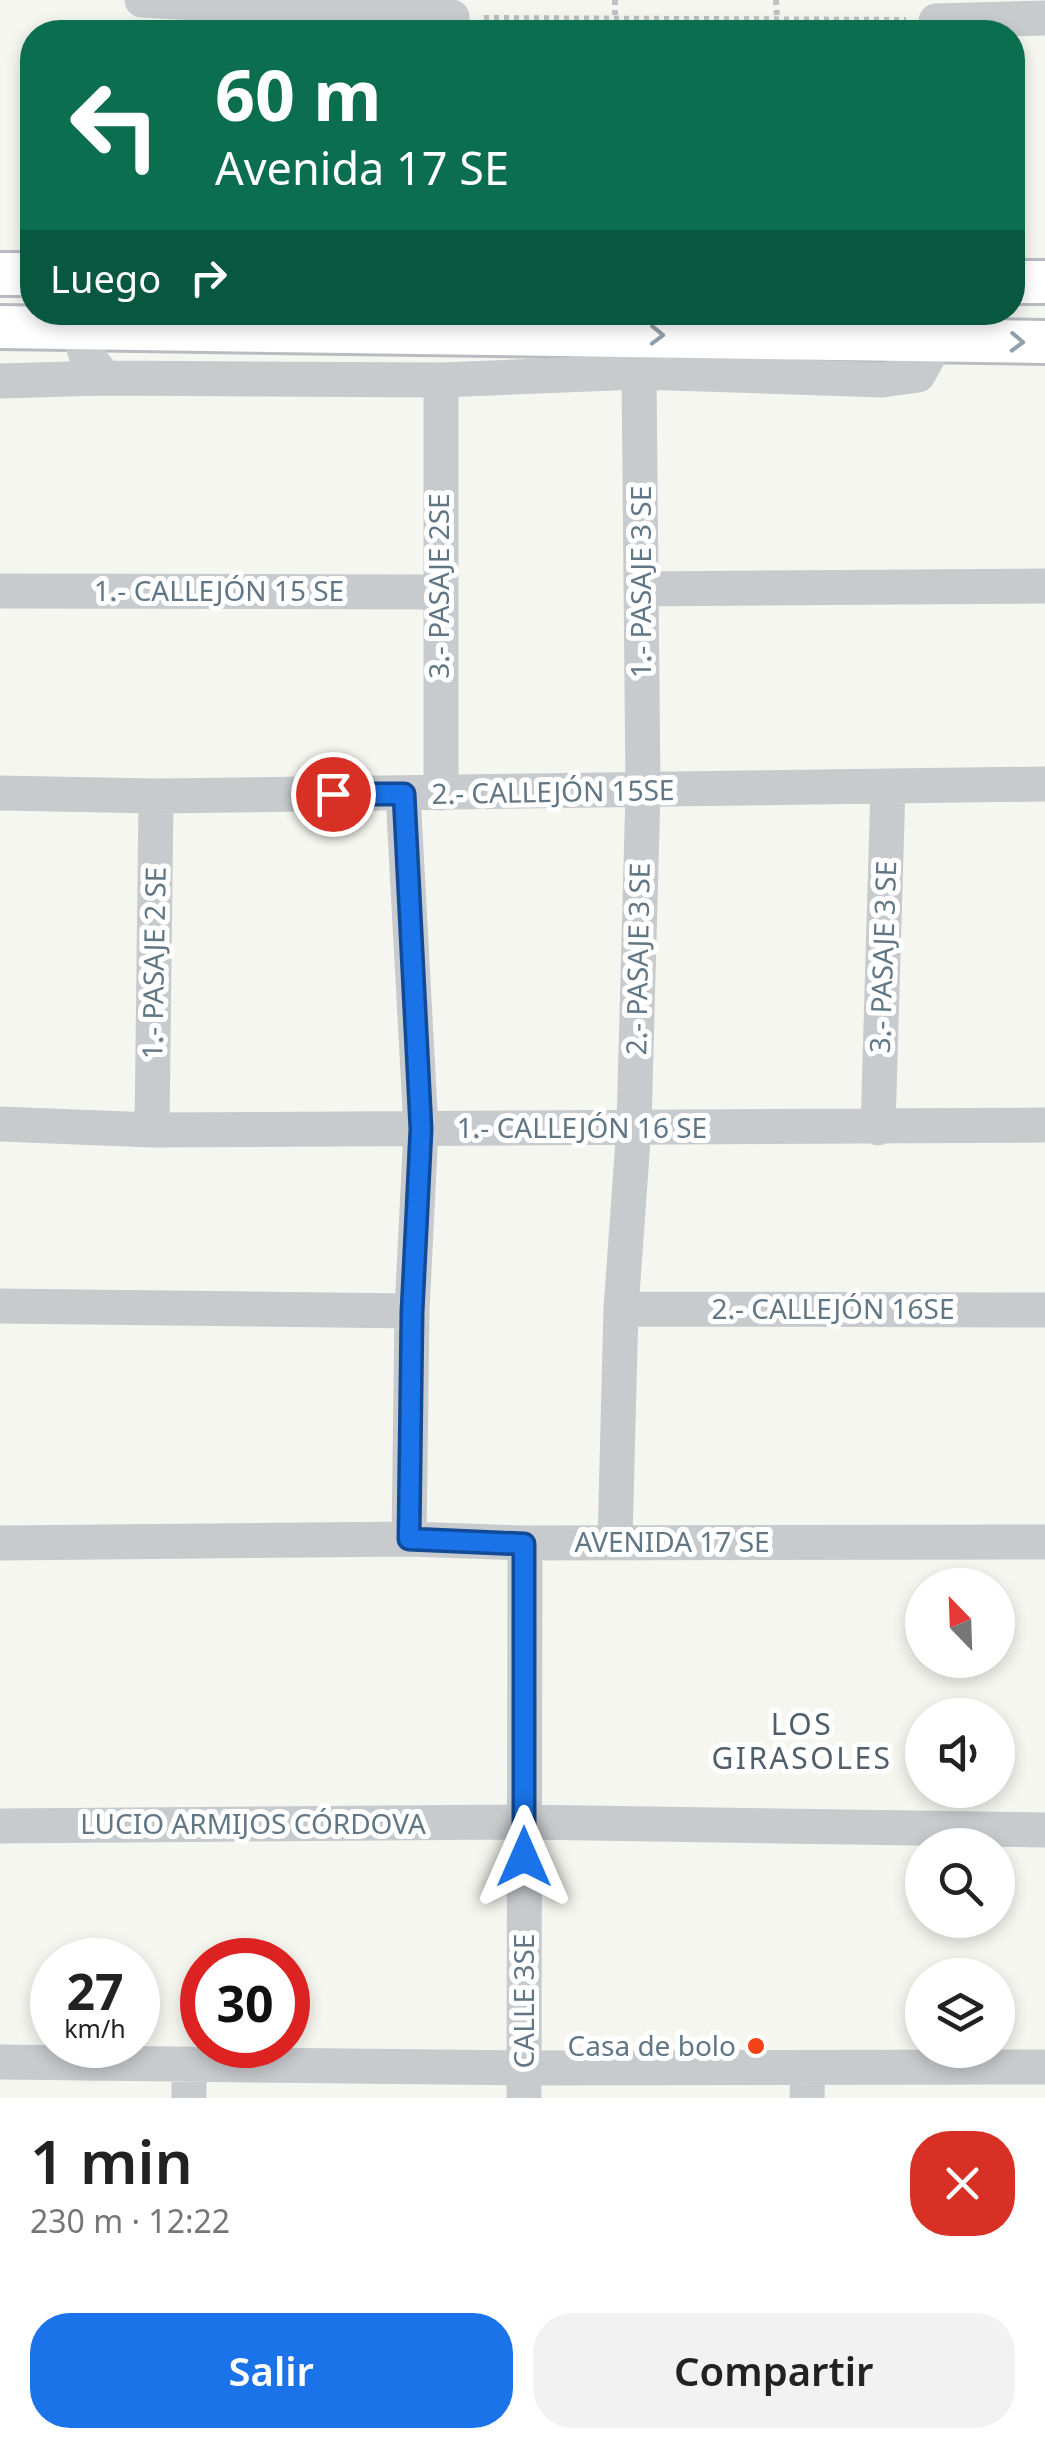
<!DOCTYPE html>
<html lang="es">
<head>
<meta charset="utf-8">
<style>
	body { margin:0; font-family:"Noto Sans",sans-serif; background:#f2f2f2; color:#222; height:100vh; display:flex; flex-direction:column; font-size:38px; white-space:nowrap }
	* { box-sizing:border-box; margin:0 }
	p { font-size:32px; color:#767676 }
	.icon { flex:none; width:55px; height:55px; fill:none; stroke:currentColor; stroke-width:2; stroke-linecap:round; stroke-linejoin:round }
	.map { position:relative; height:2098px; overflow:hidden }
	.side { display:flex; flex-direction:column; background:#fff; flex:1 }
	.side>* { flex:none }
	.guide { position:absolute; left:20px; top:20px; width:1005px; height:305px; border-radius:40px; box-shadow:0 5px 15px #0003; background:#0b6e4f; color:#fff; overflow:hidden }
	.needle { width:65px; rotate:337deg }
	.fabs { position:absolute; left:905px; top:1568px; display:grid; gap:20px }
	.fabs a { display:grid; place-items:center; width:110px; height:110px; border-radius:50%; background:#fff; box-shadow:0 5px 15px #0003; font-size:50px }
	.speed { position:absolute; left:30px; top:1938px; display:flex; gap:20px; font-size:50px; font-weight:700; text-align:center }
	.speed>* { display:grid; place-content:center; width:130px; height:130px; border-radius:50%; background:#fff; box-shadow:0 5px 15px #0003; line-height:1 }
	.speed small { font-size:25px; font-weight:400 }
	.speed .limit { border:15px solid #d22; background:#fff; color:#111 }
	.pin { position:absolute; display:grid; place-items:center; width:85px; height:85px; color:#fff; margin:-42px; border:5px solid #fff; border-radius:50%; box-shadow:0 2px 10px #0007 }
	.me { position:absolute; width:110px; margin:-55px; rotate:0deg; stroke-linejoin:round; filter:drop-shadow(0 0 8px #0008) }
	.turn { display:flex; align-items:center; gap:35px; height:210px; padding:0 30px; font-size:45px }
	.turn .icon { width:130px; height:130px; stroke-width:2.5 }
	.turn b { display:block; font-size:70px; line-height:85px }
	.then { display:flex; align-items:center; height:95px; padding:0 30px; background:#0003; gap:20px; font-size:38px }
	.round { display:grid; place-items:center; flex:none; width:105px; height:105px; border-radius:40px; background:#f2f2f2 }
	.headline { display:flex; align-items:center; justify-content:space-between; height:170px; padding:0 30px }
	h1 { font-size:60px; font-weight:600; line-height:75px }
	.button { display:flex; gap:20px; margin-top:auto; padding:20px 30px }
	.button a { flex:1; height:115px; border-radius:40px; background:#1a73e8; color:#fff; font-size:40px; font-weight:600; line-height:115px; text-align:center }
	.button a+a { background:#f2f2f2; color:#222 }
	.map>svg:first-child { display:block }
</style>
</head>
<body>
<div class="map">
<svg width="1045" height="2098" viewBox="0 0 1045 2098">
	<rect width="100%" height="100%" fill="#f6f6f1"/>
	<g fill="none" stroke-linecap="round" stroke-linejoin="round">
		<defs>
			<path id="major" d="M0 274H32
				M1012 282H1045
				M0 327 1045 342"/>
		</defs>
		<!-- major casing -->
		<use href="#major" stroke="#b8bcc0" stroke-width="48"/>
		<!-- path -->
		<path stroke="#bec1c3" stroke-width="6" stroke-dasharray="5 5" stroke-linecap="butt" d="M615 0V20
			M776 0 777 20
			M484 18 906 20"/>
		<!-- minor -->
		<path stroke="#c8cbce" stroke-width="35" d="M142 0 452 17
			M936 21 1045 18
			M77 327 86 355 105 378 441 380 639 372 882 380 918 375 938 339
			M0 381 105 378
			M641 589 1045 586
			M0 591 438 592
			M0 793 156 796 1045 784
			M441 793V380
			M403 794 421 1129 412 1311 409 1539
			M0 1124 152 1130 1045 1125
			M878 1128 888 786
			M152 1130 156 796
			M0 1306 412 1311
			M621 1309 1045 1310
			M615 1541 621 1309 634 1126 643 791 639 372
			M0 1543 409 1539 525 1543 1045 1542
			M0 1826 524 1822 1045 1830
			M0 2062 525 2068 1045 2067
			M189 2064V2098
			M524 2098 525 1543
			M807 2098 808 2068"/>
		<!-- major -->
		<use href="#major" stroke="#fff" stroke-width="42"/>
	</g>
	<!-- one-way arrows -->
	<defs><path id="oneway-chevron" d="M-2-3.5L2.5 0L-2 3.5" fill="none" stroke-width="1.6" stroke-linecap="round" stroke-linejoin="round" transform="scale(2.5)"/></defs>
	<g stroke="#91a0aa">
		<use href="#oneway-chevron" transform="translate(657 335) rotate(1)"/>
		<use href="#oneway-chevron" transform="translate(1017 342) rotate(2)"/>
	</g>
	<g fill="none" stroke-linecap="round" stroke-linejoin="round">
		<defs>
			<path id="route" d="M333 794H404L421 1129 412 1312 409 1539 524 1544V1857"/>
		</defs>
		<!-- route casing -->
		<use href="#route" stroke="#114b97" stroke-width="25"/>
		<!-- route -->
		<use href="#route" stroke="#1a73e8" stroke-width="18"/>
	</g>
	<!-- markers -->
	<circle fill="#f24216" stroke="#fff" stroke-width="4" cx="756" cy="2046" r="10"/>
	<g text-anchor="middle" stroke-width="10" stroke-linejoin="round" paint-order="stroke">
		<!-- street labels -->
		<g font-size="28" fill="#627785" stroke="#fff">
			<text transform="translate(641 582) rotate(-90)" y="10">1.- PASAJE 3 SE</text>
			<text transform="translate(439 586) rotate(-90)" y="10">3.- PASAJE 2SE</text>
			<text x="219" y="601">1.- CALLEJÓN 15 SE</text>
			<text transform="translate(553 792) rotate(-1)" y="10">2.- CALLEJÓN 15SE</text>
			<text transform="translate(883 957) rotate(-88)" y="10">3.- PASAJE 3 SE</text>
			<text transform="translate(638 959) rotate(-89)" y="10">2.- PASAJE 3 SE</text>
			<text transform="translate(154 963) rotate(-89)" y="10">1.- PASAJE 2 SE</text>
			<text x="582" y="1138">1.- CALLEJÓN 16 SE</text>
			<text x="833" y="1319">2.- CALLEJÓN 16SE</text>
			<text x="672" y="1552">AVENIDA 17 SE</text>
			<text x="253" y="1834">LUCIO ARMIJOS CÓRDOVA</text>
			<text transform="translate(524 2001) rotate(-90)" y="10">CALLE 3SE</text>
		</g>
		<!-- poi labels -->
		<g font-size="28" fill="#627785" stroke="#fff" text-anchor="end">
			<text x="736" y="2056">Casa de bolo</text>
		</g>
		<!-- neighbourhood labels -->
		<g font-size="30" letter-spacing="2.5" fill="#515f6a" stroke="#fff">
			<text x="802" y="1735">LOS<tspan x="802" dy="34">GIRASOLES</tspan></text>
		</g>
	</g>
</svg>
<div class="fabs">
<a><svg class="needle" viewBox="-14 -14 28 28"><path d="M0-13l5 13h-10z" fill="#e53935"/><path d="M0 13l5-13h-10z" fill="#767676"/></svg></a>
<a><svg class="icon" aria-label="sound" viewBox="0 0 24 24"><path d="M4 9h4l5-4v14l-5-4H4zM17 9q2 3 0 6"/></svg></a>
<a><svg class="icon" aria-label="search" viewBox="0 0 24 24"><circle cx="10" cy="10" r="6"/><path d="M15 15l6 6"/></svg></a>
<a><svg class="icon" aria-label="layers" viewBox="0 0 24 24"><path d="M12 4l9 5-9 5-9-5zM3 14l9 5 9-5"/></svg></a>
</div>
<div class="speed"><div>27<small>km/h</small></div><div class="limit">30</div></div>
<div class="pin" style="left:333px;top:794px;background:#d93025"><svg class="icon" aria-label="arrive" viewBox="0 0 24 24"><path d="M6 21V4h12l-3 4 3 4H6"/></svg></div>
<svg class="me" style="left:524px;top:1857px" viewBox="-20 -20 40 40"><path d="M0-17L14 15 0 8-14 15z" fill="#1a73e8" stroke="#fff" stroke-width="4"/></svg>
<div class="guide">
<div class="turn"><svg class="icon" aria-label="left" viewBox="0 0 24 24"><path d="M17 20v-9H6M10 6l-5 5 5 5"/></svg><div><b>60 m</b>Avenida 17 SE</div></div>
<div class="then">Luego<svg class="icon" aria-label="right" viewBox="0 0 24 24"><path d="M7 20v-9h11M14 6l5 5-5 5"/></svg></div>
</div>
</div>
<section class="side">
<div class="headline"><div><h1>1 min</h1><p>230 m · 12:22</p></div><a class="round" style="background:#d93025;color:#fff"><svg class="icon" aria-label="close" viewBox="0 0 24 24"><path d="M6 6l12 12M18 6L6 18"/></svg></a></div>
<div class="button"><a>Salir</a><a>Compartir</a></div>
</section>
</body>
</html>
